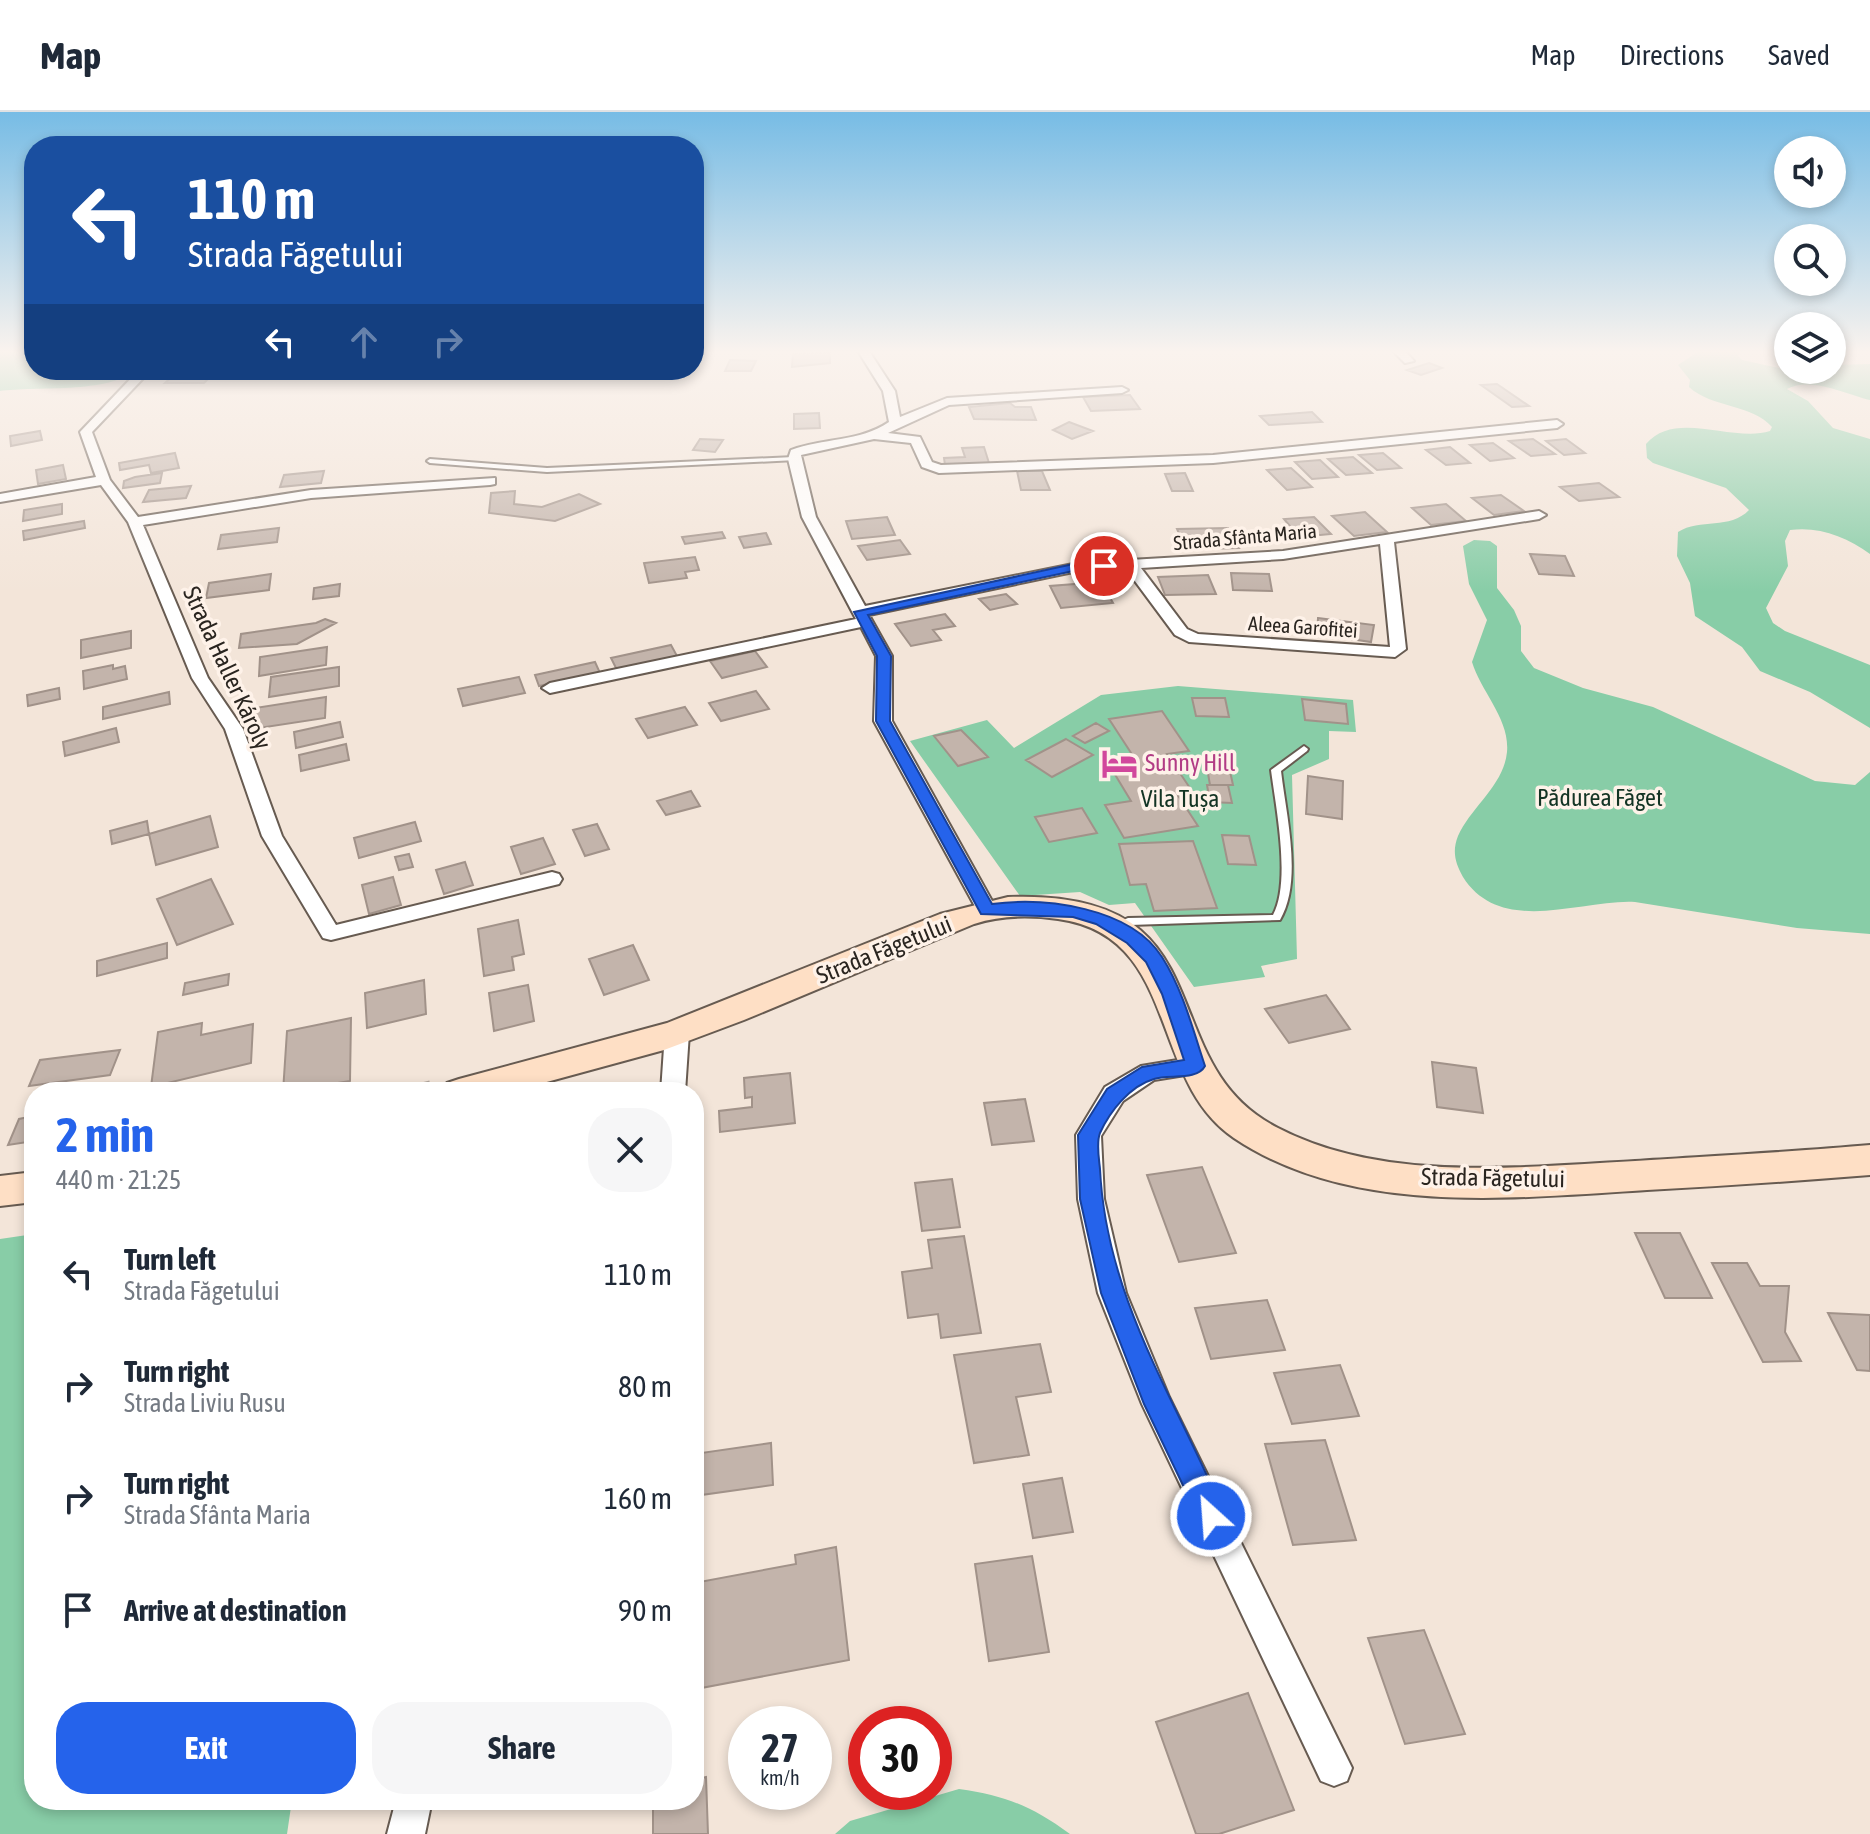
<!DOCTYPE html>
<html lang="en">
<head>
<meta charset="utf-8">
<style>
	body { margin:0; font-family:"Asap Condensed",sans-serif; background:#f6f6f7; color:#1f2937; height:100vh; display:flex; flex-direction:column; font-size:30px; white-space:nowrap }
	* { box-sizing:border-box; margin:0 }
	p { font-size:26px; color:#747a83 }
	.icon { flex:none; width:44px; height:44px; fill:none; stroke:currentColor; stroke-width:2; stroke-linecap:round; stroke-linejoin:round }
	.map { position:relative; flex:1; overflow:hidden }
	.panel { position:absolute; left:24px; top:970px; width:680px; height:728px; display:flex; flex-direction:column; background:#fff; border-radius:32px; box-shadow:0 4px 12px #0003 }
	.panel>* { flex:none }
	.top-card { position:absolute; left:24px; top:24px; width:680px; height:244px; border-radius:32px; box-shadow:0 4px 12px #0003; background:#1a4fa0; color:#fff; overflow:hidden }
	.fabs { position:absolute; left:1774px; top:24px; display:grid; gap:16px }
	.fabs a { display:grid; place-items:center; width:72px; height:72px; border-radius:50%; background:#fff; box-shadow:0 4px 12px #0003; font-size:40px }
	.speed { position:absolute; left:728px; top:1594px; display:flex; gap:16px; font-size:40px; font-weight:700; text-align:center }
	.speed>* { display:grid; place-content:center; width:104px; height:104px; border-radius:50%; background:#fff; box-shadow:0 4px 12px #0003; line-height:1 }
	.speed small { font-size:20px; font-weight:400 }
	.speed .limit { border:12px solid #d22; background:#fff; color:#111 }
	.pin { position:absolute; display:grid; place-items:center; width:68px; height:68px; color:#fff; margin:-34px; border:4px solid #fff; border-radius:50%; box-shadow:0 2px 8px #0007 }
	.me { position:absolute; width:88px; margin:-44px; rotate:334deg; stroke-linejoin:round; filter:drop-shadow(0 0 6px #0008) }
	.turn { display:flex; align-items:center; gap:28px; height:168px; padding:0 32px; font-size:36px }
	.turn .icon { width:104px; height:104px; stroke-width:2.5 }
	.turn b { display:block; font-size:56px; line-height:68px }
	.lanes { display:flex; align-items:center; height:76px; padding:0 32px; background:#0003; justify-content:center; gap:40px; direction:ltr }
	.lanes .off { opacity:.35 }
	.round { display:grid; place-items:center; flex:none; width:84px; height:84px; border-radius:32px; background:#f6f6f7 }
	.headline { display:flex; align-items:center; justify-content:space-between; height:136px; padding:0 32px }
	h1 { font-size:48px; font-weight:700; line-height:60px; color:#2563eb }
	.primary-button { display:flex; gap:16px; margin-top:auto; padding:16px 32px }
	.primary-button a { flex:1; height:92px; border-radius:32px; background:#2563eb; color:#fff; font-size:32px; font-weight:700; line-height:92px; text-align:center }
	.primary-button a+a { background:#f6f6f7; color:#1f2937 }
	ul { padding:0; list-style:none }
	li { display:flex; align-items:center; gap:24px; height:112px; padding:0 32px }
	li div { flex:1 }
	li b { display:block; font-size:30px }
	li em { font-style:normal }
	header { display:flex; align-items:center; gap:48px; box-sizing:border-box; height:112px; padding:0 40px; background:#fff; border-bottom:2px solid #e0e1e3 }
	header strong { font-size:38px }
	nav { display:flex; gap:44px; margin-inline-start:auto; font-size:28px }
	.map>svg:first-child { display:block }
</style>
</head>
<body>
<header>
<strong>Map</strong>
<nav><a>Map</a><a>Directions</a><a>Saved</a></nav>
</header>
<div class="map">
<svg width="1870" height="1722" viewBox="0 0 1870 1722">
	<rect width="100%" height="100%" fill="#f3e5d9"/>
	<!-- green -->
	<path fill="#88cda7" d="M0 239H34V258H134C110 282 34 274 0 279Z
		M1699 239H1741L1738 244 1742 248 1788 258H1832L1834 253 1870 252V288C1846 282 1810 264 1787 277L1808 289 1833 316 1870 327V442C1847 425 1819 414 1790 418L1785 429 1788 454 1766 496 1773 511 1785 519 1870 553V616L1810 580 1760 559 1742 535 1695 504 1690 471 1677 444 1678 420C1700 406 1730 418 1749 398L1726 376 1653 351 1647 346 1646 332C1675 297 1733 331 1770 319L1772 315C1752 292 1712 296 1689 275L1690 268 1678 253Z
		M1474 428 1490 429 1497 434V476L1514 498 1521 514V539L1534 556 1583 576 1653 595 1815 669 1855 673 1870 660V822L1797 816 1635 790C1582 787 1501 825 1463 765 1455 751 1452 739 1458 724 1471 695 1504 673 1507 640 1510 607 1481 580 1472 550L1487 508 1469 472 1463 434Z
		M1178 574 1353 588 1356 620 1329 619V647L1292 663 1297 847 1261 854 1265 865 1194 875 1135 791 1109 793 1080 780 1020 784 910 629 987 608 1014 636 1101 583Z
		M34 1122V1688H292L287 1722H0V1127Z
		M959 1677C1007 1684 1031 1694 1070 1722H835L850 1709Z"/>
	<!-- building -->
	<path fill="#c3b4ab" stroke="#a19289" stroke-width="2" d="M830 241V251L792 255 793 242Z
		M730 248 756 249 751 259H725Z
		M1429 251 1442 256 1421 263 1407 258Z
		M180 258H217L204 271H165Z
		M1497 272 1529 294 1512 295 1481 273Z
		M1130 283 1140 297 1091 299 1083 285Z
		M1010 291 1015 295H1031L1036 308 974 307 969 295Z
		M1312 300 1322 310 1269 313 1260 304Z
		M819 301 820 316 794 317V302Z
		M1069 310 1093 319 1072 327 1053 318Z
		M40 319 42 328 11 334 10 324Z
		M700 327 723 328 715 340 693 338Z
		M1533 327 1555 342 1531 344 1509 329Z
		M1566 327 1585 341 1564 343 1546 329Z
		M1493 331 1514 346 1490 349 1470 333Z
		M984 335 989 351 945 353 944 346 965 345 962 336Z
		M1450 335 1470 351 1446 353 1426 338Z
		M175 341 179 356 151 361 149 353 120 358 119 351Z
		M1383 341 1401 356 1377 358 1359 343Z
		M1353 345 1372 361 1346 363 1328 347Z
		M1320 348 1338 365 1312 367 1295 350Z
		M63 353 66 367 38 372 36 358Z
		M1291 356 1312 375 1287 378 1267 358Z
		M324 359 321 371 280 375 284 363Z
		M1017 359H1042L1050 378H1021Z
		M162 361 160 371 123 376 124 369 135 365Z
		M1185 361 1193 379H1172L1165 362Z
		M1599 371 1619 385 1579 389 1560 375Z
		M191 374 186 386 143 390 149 378Z
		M515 379 514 392 542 395 579 382 600 392 555 409 489 401 491 381Z
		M1501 383 1524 399 1494 403 1472 386Z
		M62 392V402L23 409 24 398Z
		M1446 392 1466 409 1431 413 1412 396Z
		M1365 400 1387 420 1354 424 1332 404Z
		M887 405 895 423 852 427 846 409Z
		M1314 405 1331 422 1299 425 1284 407Z
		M84 409 85 416 24 428 23 419Z
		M279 416 277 430 218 437 221 423Z
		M1228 416 1239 436 1202 437 1196 425 1181 426 1177 417Z
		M722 420 725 426 685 432 682 425Z
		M766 421 771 432 744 436 739 425Z
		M900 428 910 442 867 448 858 434Z
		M1530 442 1565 444 1574 464 1539 462Z
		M695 445 699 458 685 460 687 466 649 471 644 451Z
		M1231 461 1269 462 1272 479 1233 478Z
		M271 462 269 478 206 486 209 471Z
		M1208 463 1216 482 1165 483 1158 465Z
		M1101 470 1113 491 1061 496 1050 474Z
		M340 472 339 484 313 487 314 476Z
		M1006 482 1017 492 990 498 979 487Z
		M945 502 955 514 933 518 941 528 911 534 895 512Z
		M1318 506 1374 513 1371 530 1317 522Z
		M325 507 336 511 297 532 239 536 241 522 316 511Z
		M131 519V536L81 546V528Z
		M671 533 677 544 617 558 611 546Z
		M327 535 326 553 259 564 260 545Z
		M755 539 767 555 722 566 710 549Z
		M595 550 600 561 539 574 535 563Z
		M113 553V557L125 554 127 567 84 577 83 559Z
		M339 555V574L269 585 271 565Z
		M519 565 525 581 463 594 458 577Z
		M59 576 60 587 28 594 27 583Z
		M756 579 769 597 721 609 709 591Z
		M169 580 170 592 103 607V595Z
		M326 585 325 606 253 617 255 596Z
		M1192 586H1225L1229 605 1196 604Z
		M1302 587 1346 592 1348 612 1305 608Z
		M685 595 697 613 648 626 636 607Z
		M1162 599 1189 639 1167 642 1192 679 1177 682 1198 714 1124 726 1105 693 1131 689 1108 651 1135 647 1109 607Z
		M340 610 343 625 296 636 294 620Z
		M1096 611 1109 619 1085 631 1073 624Z
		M116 616 119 630 65 644 63 630Z
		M961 618 988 645 958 654 934 624Z
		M1066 627 1093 643 1052 665 1026 648Z
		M346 632 349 648 301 659 299 643Z
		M1206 650H1228L1233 673H1210Z
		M1308 664 1343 669 1342 707 1306 702Z
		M1207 673H1228L1232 691 1210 690Z
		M691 679 700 694 666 703 657 689Z
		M1082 696 1097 721 1049 730 1035 705Z
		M210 704 218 735 156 753 149 722Z
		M147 709 149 722 112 732 110 719Z
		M415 710 421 729 359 746 354 726Z
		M597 712 609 737 585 744 573 718Z
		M1222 723 1249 724 1256 753 1228 752Z
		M543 726 555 752 521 762 511 735Z
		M1193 729 1217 796 1154 799 1146 772 1130 773 1119 732Z
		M409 742 413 755 399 758 395 745Z
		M465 750 473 773 444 782 436 758Z
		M393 765 401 793 369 802 362 773Z
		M211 767 233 812 177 833 157 787Z
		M518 808 524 842 512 845 514 858 484 864 478 817Z
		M167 831V846L97 864V849Z
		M633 833 649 868 604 883 589 847Z
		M229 862 228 873 183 883 185 871Z
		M424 868 426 902 367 916 365 881Z
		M528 873 534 909 494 919 489 881Z
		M1326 883 1350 917 1289 931 1265 897Z
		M351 906 350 969 283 980 287 919Z
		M202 911 201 923 253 912 251 951 151 975 158 920Z
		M120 938 110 963 29 974 40 948Z
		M1432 950 1476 956 1483 1001 1437 995Z
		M790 961 795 1011 720 1020 719 999 752 995V985L745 986 744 966Z
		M1025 987 1034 1029 992 1033 984 991Z
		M34 1004V1029L8 1033 19 1007Z
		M1202 1055 1236 1141 1179 1150 1147 1063Z
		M952 1067 960 1115 922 1119 915 1071Z
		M1635 1121H1680L1712 1186H1665Z
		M964 1124 981 1221 941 1226 938 1202 908 1206 902 1160 932 1156 928 1128Z
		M1712 1151H1747L1760 1174H1789L1785 1220 1801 1249 1763 1250Z
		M1267 1188 1285 1238 1211 1247 1195 1196Z
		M1828 1201 1870 1203V1259L1857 1258Z
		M1040 1232 1051 1280 1016 1285 1029 1343 974 1351 954 1243Z
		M1340 1253 1359 1304 1292 1312 1274 1261Z
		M1325 1328 1356 1428 1293 1433 1265 1332Z
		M771 1331 773 1373 694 1384V1342Z
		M1062 1366 1073 1420 1033 1426 1023 1372Z
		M836 1435 849 1548 696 1577 694 1471 796 1452 795 1443Z
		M1032 1444 1049 1540 989 1549 975 1452Z
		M1424 1518 1465 1622 1405 1632 1368 1526Z
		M1248 1581 1294 1698 1219 1722H1196L1156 1610Z
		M706 1665 708 1722H653V1688H694V1668Z"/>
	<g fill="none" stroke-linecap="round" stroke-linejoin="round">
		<defs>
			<path id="lane" d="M794 345 796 346V348L547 360 430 351 427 349 430 347 547 356Z
				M1304 634 1308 637 1307 639 1281 659C1286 703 1303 769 1280 808L1130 813 1120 819H1112L1111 816 1112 813 1128 806 1273 803C1291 770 1276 696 1271 658Z"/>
			<path id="street" d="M858 239H869L895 279 900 305 947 286 1122 275 1128 278 1122 281 949 293 888 321 920 325 932 350 941 353 1213 343 1557 308 1563 312 1557 316 1213 351 939 361 922 355 911 331 874 327 801 343 816 405 865 494 1078 451 1283 439 1539 399 1546 403 1539 407 1394 430 1406 537 1395 545 1189 530 1175 523 1126 457 1078 459 869 503 892 544V609L997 798 987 805 977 798 874 609 876 544 861 515 550 581 542 576 550 571 856 507 802 405 788 347 791 338C822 326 860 330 889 310L883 279ZM1380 432 1390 535 1198 522 1187 517 1141 456 1283 447Z
				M1393 239H1405L1414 249 1405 251Z
				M139 258H151L92 320 110 368 138 405 311 378 495 366V372L490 373 311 386 143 413 208 566 243 617 282 724 336 813 552 760 559 762 562 767 559 772 331 828 323 826 262 724 225 617 192 566 128 410 101 373 0 390V382L96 365 80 320Z
				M677 913 685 915 689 921 685 980H661L665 921 669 915Z
				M1196 945 1204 948 1208 954 1204 960 1154 968 1123 989 1101 1024 1104 1087 1126 1181 1169 1285 1352 1656 1347 1669 1334 1674 1321 1669 1142 1292 1098 1181 1078 1087 1076 1023 1105 975 1141 954Z
				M396 1688H432L425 1722H387Z"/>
			<path id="secondary" d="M1008 785C1234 777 1146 949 1278 1016 1384 1071 1520 1055 1635 1049 1713 1044 1792 1040 1870 1033V1063C1796 1069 1721 1074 1647 1078 1514 1086 1352 1105 1234 1026 1147 967 1181 824 1058 807 1030 803 1002 803 974 812L744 908 664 938 510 980H441L447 971 459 967 667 911 940 802Z
				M34 1060V1090L0 1094V1064Z"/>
		</defs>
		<!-- lane casing -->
		<use href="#lane" stroke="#675b51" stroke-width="4"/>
		<!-- street casing -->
		<use href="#street" stroke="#675b51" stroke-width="4"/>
		<!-- secondary casing -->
		<use href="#secondary" stroke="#675b51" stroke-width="4"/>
		<!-- path -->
		<path stroke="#b3a89e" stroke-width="6" stroke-dasharray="9 5" stroke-linecap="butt" d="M394 980 432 971"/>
		<!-- lane -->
		<use href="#lane" fill="#fff" fill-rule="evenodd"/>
		<!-- street -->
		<use href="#street" fill="#fff" fill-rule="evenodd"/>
		<!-- secondary -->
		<use href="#secondary" fill="#fedfc5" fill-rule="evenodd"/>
	</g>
	<!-- sky -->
	<linearGradient id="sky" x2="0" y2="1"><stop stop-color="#77bce5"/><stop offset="0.5" stop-color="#faf3ee"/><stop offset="1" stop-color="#faf3ee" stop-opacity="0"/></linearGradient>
	<rect width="1870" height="480" fill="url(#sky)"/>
	<!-- route -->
	<path fill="#2563eb" stroke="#184099" stroke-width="2" d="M1104 450 1110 454 1109 457 1078 458 868 503 891 544 890 609 992 792C1045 785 1130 795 1162 845 1183 878 1193 918 1205 954 1197 969 1169 962 1154 967 1130 974 1110 999 1100 1021 1096 1031 1099 1047 1100 1057 1106 1187 1177 1289 1225 1404L1221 1413 1211 1417 1202 1413 1144 1292 1101 1181 1080 1087 1078 1023 1107 977 1142 955 1184 948 1162 882 1146 850 1127 831 1096 812 1073 805 981 802 876 609 877 544 854 500 1078 451Z"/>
	<!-- icons -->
	<defs>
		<symbol id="hotel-bare" viewBox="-9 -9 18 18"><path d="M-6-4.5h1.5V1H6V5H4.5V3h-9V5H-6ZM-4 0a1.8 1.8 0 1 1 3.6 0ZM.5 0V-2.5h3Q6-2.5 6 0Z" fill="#d1479c" stroke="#fef2e9" stroke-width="2.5" paint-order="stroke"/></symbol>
	</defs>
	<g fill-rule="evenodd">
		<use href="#hotel-bare" x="1094" y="626" width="51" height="51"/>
	</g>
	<g text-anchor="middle" stroke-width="7" stroke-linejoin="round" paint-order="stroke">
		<!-- far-street labels -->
		<g font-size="20" fill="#2a2520" stroke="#fef2e9">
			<text transform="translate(1245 425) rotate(-5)" y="7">Strada Sfânta Maria</text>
			<text transform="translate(1303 515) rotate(4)" y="7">Aleea Garofitei</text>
		</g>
		<!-- street labels -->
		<g font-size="24" fill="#2a2520" stroke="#fef2e9">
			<text transform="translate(227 556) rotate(65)" y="8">Strada Haller Károly</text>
			<text transform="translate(884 838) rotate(-22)" y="8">Strada Făgetului</text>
			<text transform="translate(1493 1066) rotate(1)" y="8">Strada Făgetului</text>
		</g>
		<!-- hotel labels -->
		<g font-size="24" fill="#b23c85" stroke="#fef2e9" text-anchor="start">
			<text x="1145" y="659">Sunny Hill</text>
		</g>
		<!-- park labels -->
		<g font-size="24" fill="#133424" stroke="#fef2e9">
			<text x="1600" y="694">Pădurea Făget</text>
			<text x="1180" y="695">Vila Tușa</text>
		</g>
	</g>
</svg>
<div class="fabs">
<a><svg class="icon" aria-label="sound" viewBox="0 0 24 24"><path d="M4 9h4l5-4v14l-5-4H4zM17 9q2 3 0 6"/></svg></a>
<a><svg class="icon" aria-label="search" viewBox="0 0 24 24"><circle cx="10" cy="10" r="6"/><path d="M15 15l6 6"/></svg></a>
<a><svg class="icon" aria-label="layers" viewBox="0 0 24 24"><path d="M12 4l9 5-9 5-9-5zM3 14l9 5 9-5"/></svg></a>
</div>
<div class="speed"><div>27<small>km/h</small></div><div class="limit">30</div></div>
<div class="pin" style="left:1104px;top:454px;background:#d93025"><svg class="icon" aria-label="arrive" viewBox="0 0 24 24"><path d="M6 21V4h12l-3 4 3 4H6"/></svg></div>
<svg class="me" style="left:1211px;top:1404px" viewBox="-20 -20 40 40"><circle r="17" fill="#2563eb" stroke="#fff" stroke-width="3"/><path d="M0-11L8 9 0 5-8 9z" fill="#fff"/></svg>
<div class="top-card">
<div class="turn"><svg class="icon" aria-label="left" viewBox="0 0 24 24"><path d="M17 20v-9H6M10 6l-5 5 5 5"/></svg><div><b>110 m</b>Strada Făgetului</div></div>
<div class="lanes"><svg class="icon" aria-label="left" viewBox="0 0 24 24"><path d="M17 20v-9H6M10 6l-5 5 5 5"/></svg><svg class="icon off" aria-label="ahead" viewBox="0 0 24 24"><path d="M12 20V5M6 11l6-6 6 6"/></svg><svg class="icon off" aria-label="right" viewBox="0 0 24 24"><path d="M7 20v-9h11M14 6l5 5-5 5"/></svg></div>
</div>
<section class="panel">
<div class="headline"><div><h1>2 min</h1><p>440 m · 21:25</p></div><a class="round"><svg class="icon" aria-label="close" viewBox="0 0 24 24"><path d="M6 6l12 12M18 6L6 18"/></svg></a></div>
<ul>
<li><svg class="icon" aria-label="left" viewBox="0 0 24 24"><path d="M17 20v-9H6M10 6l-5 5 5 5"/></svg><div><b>Turn left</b><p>Strada Făgetului</p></div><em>110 m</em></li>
<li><svg class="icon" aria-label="right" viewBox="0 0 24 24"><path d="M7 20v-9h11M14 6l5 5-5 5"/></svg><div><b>Turn right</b><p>Strada Liviu Rusu</p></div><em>80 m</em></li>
<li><svg class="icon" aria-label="right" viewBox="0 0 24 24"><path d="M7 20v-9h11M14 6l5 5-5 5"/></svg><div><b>Turn right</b><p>Strada Sfânta Maria</p></div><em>160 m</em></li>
<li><svg class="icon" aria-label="arrive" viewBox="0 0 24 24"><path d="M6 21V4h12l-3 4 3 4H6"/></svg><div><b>Arrive at destination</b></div><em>90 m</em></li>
</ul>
<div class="primary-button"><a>Exit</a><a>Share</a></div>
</section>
</div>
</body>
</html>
